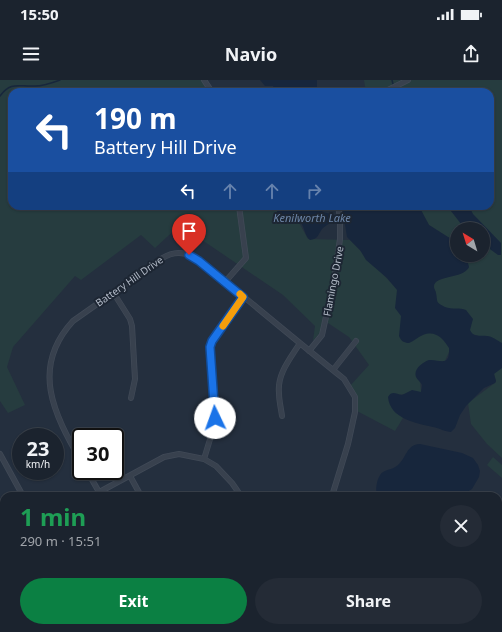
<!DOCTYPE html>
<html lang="en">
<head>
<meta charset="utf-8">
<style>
	body { margin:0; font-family:"Noto Sans",sans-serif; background:#242b36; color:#f1f3f6; height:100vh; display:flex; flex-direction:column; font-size:15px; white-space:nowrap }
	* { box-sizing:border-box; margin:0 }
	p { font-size:13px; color:#a0a4aa }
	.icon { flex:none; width:22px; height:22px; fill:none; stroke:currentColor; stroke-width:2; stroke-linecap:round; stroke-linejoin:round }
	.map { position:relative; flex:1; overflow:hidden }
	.details { position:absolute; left:0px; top:412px; width:502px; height:140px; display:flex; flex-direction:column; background:#1b232e; border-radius:12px 12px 0 0; box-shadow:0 1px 3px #0004,0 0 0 1px #39404a }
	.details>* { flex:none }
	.banner { position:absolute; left:8px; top:8px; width:486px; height:122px; border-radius:12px; box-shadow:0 1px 3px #0004,0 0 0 1px #39404a; background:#1a4fa0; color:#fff; overflow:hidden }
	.needle { width:26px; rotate:322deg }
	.fabs { position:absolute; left:450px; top:142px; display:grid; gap:8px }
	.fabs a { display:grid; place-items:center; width:40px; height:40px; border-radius:50%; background:#1b232e; box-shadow:0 1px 3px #0004,0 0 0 1px #39404a; font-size:20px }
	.speed { position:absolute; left:12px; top:348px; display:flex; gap:8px; font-size:20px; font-weight:700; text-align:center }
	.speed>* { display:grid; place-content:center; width:52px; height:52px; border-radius:50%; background:#1b232e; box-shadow:0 1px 3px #0004,0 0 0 1px #39404a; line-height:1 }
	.speed small { font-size:10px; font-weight:400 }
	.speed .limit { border:2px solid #111; border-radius:6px; background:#fff; color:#111 }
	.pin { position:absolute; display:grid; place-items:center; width:34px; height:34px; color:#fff; margin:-41px -17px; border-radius:50% 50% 50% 0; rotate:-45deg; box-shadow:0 0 4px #0007 }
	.pin .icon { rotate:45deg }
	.me { position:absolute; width:44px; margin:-22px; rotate:357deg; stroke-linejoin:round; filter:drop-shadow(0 0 3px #0008) }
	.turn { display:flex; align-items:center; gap:14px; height:84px; padding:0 20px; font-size:18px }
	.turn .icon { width:52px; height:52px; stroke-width:2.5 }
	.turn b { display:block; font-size:28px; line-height:34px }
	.lanes { display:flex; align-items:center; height:38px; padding:0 20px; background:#0003; justify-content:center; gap:20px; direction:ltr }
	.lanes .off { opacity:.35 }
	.round { display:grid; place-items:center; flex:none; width:42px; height:42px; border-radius:21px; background:#242b36 }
	.summary { display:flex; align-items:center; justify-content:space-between; height:68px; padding:0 20px }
	h1 { font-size:24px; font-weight:700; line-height:30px; color:#1e9e55 }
	.action { display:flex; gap:8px; margin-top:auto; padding:8px 20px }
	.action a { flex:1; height:46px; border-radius:24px; background:#0b8043; color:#fff; font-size:16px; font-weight:700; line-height:46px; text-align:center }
	.action a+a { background:#242b36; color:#f1f3f6 }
	.status { display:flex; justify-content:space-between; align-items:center; height:28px; padding:0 20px; background:#1b232e; direction:ltr }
	.status svg { height:11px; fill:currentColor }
	header { display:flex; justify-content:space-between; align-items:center; height:52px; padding:0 20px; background:#1b232e; font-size:18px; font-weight:700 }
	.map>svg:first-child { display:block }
</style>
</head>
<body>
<div class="status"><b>15:50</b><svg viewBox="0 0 49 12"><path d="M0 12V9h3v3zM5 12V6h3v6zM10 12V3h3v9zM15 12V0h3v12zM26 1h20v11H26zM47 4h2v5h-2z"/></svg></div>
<header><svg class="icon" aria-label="menu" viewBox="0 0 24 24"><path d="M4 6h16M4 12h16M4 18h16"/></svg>Navio<svg class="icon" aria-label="share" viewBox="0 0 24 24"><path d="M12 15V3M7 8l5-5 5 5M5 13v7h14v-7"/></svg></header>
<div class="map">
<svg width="502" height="552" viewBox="0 0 502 552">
	<rect width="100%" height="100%" fill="#242f3e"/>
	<!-- green -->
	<path fill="#263c3f" d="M0 0H203L211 12H12V126H280L278 139H297L308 159 350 160 396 208 437 201 469 188 465 175H483V149H457V163L429 145 417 126H490V12H366L364 0H502V263L472 254 449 272 445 281 419 287 421 312 389 316 403 338 395 351 355 330 349 307 369 285 349 257 328 243 313 261 315 246 283 215 180 145 155 168 141 155 81 200 75 196 13 267 7 287 25 325 8 333 0 321Z
		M502 284V378L487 364 471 344 468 323 496 302 494 293Z
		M493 377 502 385V398L487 385Z
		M81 548H151L144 552H84Z"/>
	<!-- water -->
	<path fill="#17263c" d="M260 0H317V12H276L273 6H265Z
		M281 126H318L323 132 334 135 335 138C332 143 326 145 322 149 318 155 318 159 310 160 304 156 305 144 297 139 292 136 284 142 278 139L276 133Z
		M342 126H419L429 145 448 157 457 161V175H466L469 187C463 200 434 194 434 207 434 209 436 211 436 213 438 222 435 222 445 227 452 230 460 227 466 230L473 239 470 250C474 258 480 255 487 256 492 256 498 261 502 263V288L494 294 496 301 495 303 484 308 466 326 460 335 455 348 451 352C446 352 439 348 433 347 416 343 390 339 388 317 392 310 396 314 402 315L412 310 421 312 422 305C421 302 417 300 416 297 413 289 423 282 429 280 440 279 450 288 449 268 443 258 435 250 423 255 418 257 414 261 409 263 404 263 401 261 399 256L401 236 395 228 397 210 387 198 366 180 360 170 347 157Z
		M447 126H472L476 131 471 130 473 134 501 163V175H498L483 164V149H465Z
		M420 364 462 373 473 378 478 385 480 391 479 397 472 409 460 416H377C375 409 377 396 383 392 388 389 394 389 398 385 407 377 406 365 420 364Z
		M498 425 502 430V453L499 457V460L502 465V485L498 481Z
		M502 506V552H500L497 548 498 511Z"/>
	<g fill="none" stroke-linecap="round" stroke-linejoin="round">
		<!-- stream -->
		<path stroke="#17263c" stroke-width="1.5" d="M392 0 395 12
			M0 16C11 1 19 7 35 6 43 6 52 3 60 0"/>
		<defs>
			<path id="minor" d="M204 0 212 12
				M384 12 408 0
				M225 202 246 178 239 126
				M113 212 130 239 132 246 135 299 131 318
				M309 271 322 255 334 200 340 159V138L338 126
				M333 290 356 261
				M282 336C281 328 279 321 279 313 277 294 290 279 300 263
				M0 374 23 416
				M204 379 211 356 215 338 210 267 212 261 243 217
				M81 381C54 334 30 288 73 241L161 179C170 173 179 171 189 175 203 181 225 202 238 212 273 241 308 270 344 299L355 317V332L348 364 332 416
				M87 391 99 412
				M130 396 141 416
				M92 416 164 377 179 374 204 379 216 386 232 403 241 416
				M0 455 4 453
				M0 470 4 467
				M319 548 322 552
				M451 548 454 552"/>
			<path id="highway" d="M0 531 4 539
				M9 548 11 552"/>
		</defs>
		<!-- minor casing -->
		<use href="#minor" stroke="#414a57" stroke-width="6"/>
		<!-- highway casing -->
		<use href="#highway" stroke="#434c59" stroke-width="9"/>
		<!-- minor -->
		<use href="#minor" stroke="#38414e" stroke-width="4.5"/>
		<!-- highway -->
		<use href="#highway" stroke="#746855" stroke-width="7"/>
	</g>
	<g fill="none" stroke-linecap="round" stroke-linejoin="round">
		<defs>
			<path id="route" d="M189 175 199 181 243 217 212 261 210 267 215 338"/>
		</defs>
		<!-- route casing -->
		<use href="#route" stroke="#114b97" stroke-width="10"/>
		<!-- route -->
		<use href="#route" stroke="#1a73e8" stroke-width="7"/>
		<!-- slow -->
		<path stroke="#f59e0b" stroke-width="7" d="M223 246 243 217 240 214"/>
	</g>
	<g text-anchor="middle" stroke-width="4" stroke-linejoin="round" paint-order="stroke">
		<!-- street labels -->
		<g font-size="10" fill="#b4bcc9" stroke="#1d2633">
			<text transform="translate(129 201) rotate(-35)" y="4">Battery Hill Drive</text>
			<text transform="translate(333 201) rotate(-79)" y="4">Flamingo Drive</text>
		</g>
		<!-- water labels -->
		<g font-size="11" font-style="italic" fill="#6d86a8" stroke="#1d2633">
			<text x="312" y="142">Kenilworth Lake</text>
		</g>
	</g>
</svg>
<div class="fabs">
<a><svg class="needle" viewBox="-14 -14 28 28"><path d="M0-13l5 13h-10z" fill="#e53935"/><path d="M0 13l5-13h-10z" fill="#a0a4aa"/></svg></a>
</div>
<div class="speed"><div>23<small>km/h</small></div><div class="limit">30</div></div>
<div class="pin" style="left:189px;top:175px;background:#d93025"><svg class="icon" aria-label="arrive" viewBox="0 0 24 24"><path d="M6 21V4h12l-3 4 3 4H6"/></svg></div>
<svg class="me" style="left:215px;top:338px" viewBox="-20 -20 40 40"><circle r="19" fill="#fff"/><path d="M0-13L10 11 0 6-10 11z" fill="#1a73e8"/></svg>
<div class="banner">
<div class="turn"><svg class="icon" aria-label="left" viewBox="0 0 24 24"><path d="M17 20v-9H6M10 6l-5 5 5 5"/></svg><div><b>190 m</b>Battery Hill Drive</div></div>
<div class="lanes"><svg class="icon" aria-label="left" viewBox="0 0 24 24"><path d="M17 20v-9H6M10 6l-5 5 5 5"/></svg><svg class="icon off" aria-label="ahead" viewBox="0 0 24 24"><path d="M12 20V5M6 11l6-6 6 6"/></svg><svg class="icon off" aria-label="ahead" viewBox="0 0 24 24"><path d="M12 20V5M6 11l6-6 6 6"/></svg><svg class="icon off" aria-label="right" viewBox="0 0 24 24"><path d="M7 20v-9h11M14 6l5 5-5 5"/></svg></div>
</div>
<section class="details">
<div class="summary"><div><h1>1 min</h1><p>290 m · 15:51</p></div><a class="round"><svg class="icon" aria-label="close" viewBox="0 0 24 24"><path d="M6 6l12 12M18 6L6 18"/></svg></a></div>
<div class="action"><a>Exit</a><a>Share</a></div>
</section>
</div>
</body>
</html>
